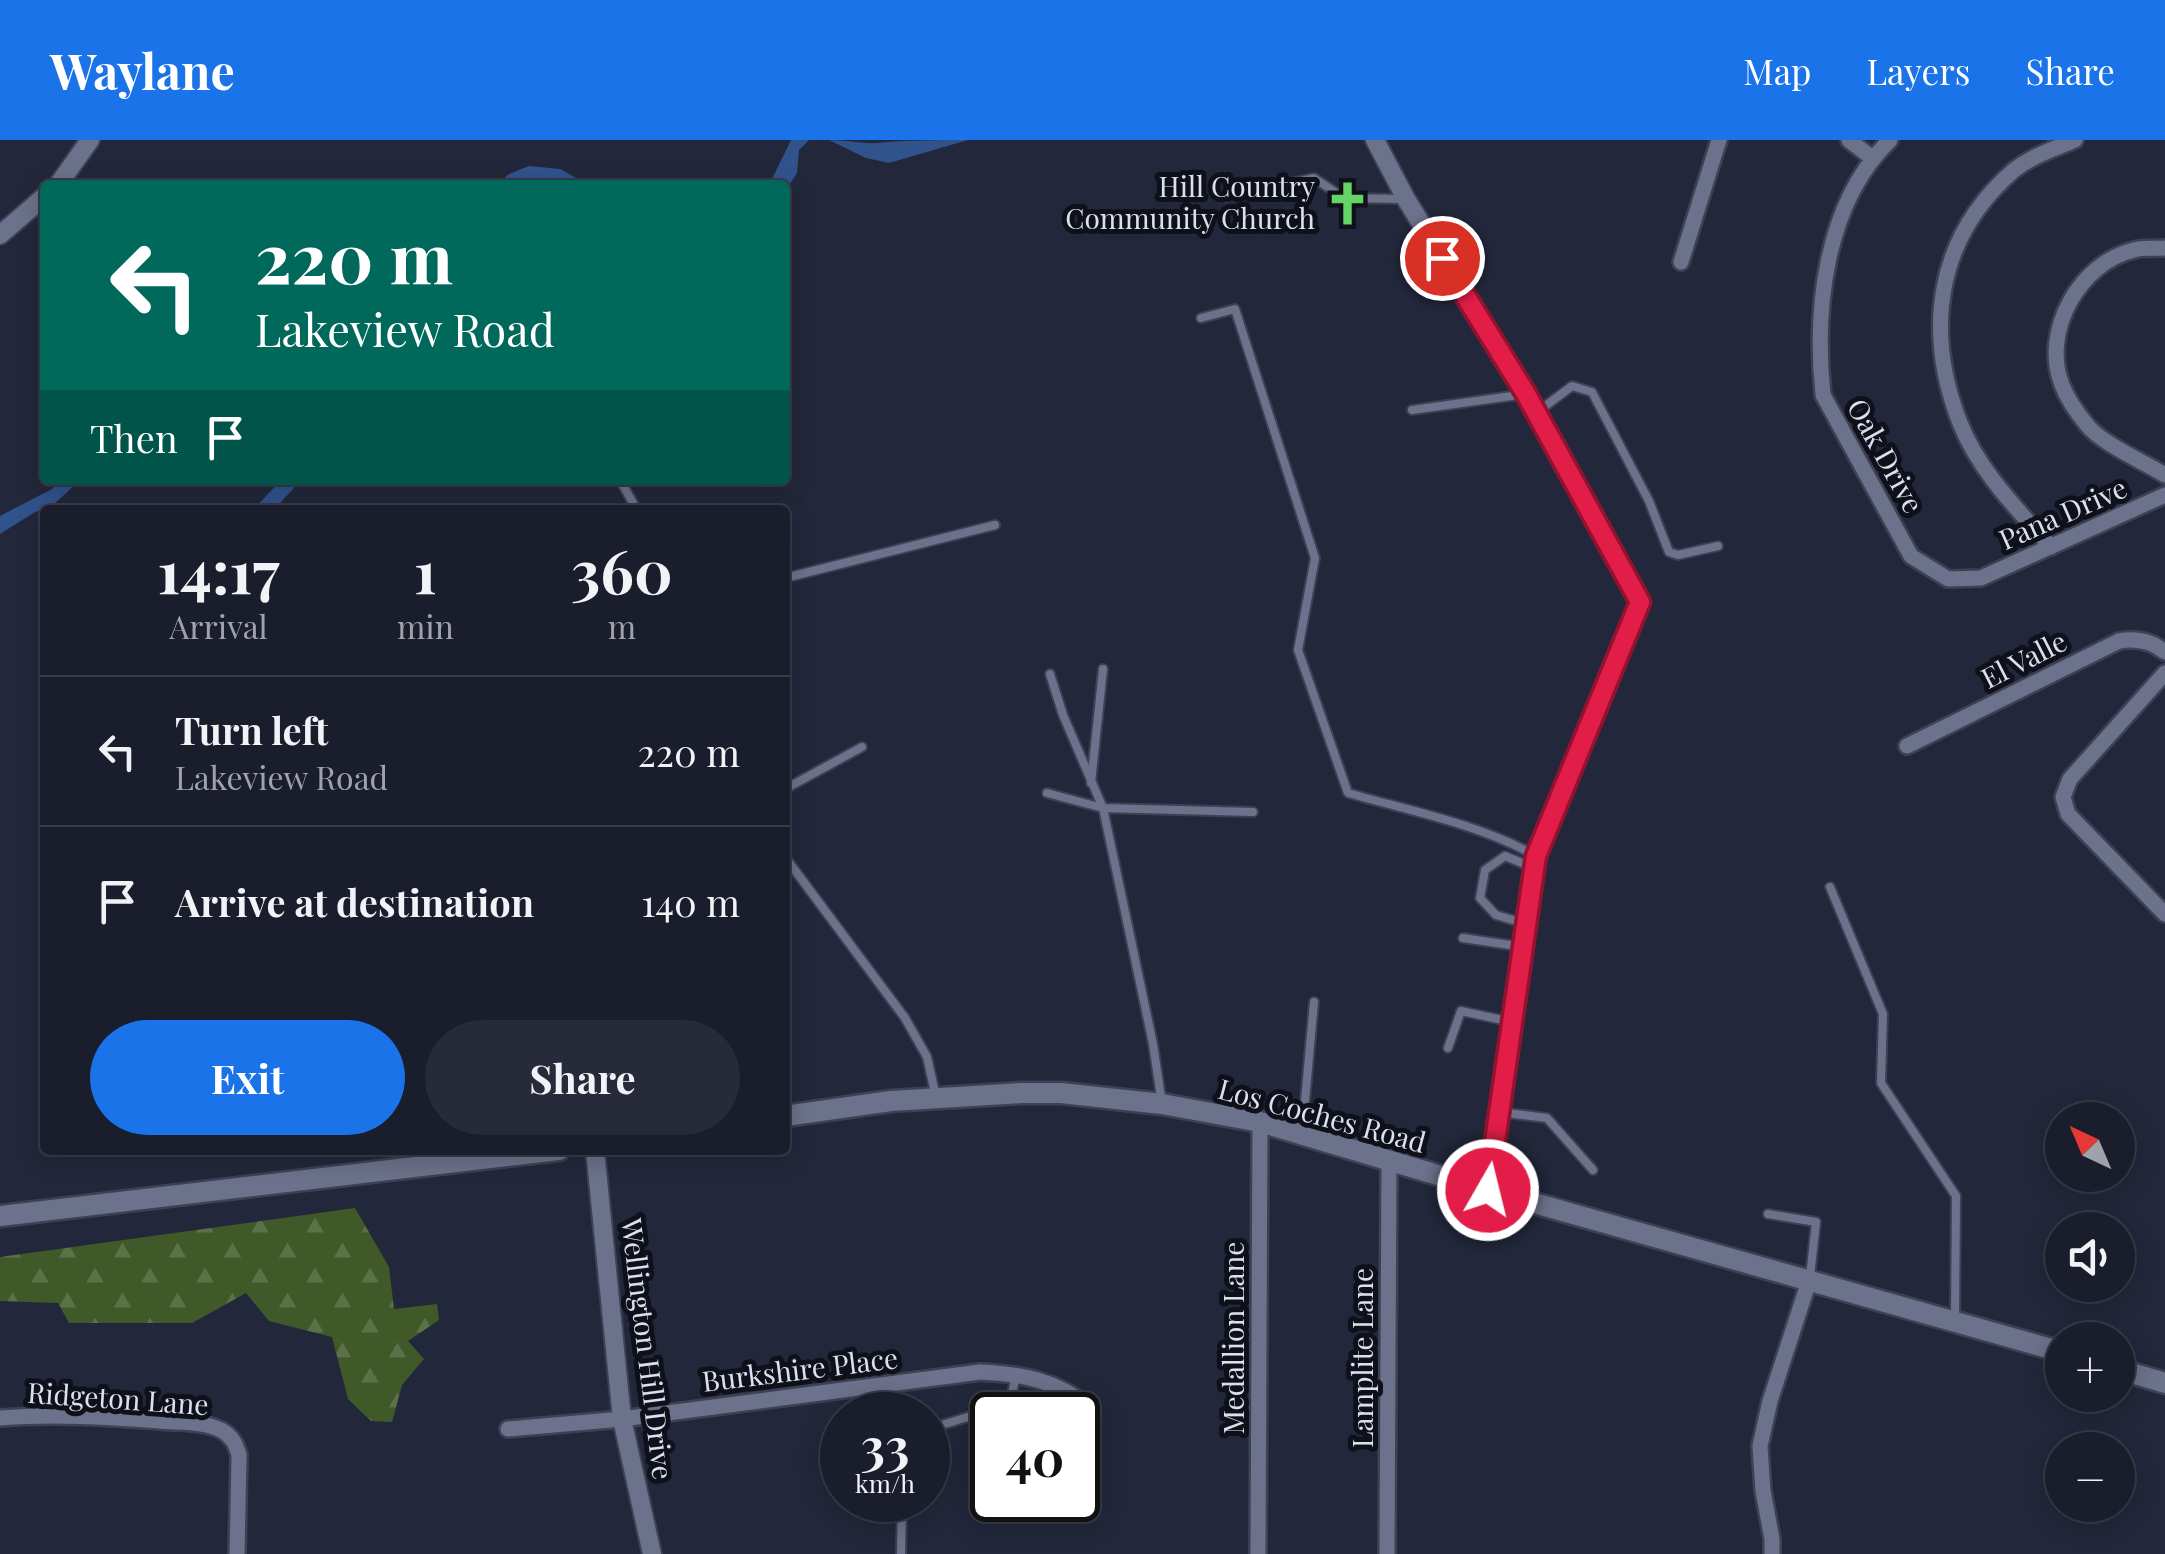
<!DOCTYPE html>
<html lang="en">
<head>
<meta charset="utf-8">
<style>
	body { margin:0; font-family:"Playfair Display",serif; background:#272a38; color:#f1f3f6; height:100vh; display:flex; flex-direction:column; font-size:38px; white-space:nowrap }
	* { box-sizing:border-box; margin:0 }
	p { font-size:32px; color:#9fa2a9 }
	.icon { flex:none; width:55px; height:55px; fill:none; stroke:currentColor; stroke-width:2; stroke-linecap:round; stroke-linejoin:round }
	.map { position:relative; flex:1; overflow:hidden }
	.panel { position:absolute; left:40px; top:365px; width:750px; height:650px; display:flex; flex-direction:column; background:#1a1d2c; border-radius:10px; box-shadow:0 5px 25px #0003,0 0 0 2px #383b48 }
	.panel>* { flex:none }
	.top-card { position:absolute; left:40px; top:40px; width:750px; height:305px; border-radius:10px; box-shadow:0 5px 25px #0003,0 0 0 2px #383b48; background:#00695c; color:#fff; overflow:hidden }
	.needle { width:65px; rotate:316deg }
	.buttons { position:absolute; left:2045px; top:962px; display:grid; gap:20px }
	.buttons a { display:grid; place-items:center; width:90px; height:90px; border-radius:50%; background:#1a1d2c; box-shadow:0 5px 25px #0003,0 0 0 2px #383b48; font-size:50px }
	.speed { position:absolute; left:820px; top:1252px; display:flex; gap:20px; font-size:50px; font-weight:700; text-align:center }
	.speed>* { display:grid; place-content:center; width:130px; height:130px; border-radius:50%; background:#1a1d2c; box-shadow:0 5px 25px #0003,0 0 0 2px #383b48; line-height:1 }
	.speed small { font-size:25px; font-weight:400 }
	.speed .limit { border:5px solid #111; border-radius:15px; background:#fff; color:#111 }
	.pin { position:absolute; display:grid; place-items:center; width:85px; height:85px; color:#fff; margin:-42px; border:5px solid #fff; border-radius:50%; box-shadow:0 2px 10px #0007 }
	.me { position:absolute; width:110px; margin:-55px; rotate:8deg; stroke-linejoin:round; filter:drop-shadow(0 0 8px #0008) }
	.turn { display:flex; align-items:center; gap:35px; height:210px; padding:0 50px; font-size:45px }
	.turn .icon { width:130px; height:130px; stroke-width:2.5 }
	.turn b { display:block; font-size:70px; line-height:85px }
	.then { display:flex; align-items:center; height:95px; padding:0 50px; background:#0003; gap:20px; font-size:38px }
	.eta { display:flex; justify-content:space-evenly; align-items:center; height:170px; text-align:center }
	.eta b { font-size:60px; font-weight:700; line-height:70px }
	.cta { display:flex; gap:20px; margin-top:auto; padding:20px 50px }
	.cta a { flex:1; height:115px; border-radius:60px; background:#1a73e8; color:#fff; font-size:40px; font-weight:700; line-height:115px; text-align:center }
	.cta a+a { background:#272a38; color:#f1f3f6 }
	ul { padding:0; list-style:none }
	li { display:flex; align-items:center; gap:30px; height:150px; padding:0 50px; border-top:2px solid #383b48 }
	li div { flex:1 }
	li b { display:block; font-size:38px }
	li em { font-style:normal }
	header { display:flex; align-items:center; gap:60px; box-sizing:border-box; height:140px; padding:0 50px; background:#1a73e8; color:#fff }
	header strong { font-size:48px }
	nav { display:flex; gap:55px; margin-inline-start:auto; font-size:35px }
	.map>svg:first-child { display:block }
</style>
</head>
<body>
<header>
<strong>Waylane</strong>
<nav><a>Map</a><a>Layers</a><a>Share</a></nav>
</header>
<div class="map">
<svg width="2165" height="1414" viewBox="0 0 2165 1414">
	<defs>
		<pattern id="forest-firs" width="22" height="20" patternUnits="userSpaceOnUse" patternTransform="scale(2.5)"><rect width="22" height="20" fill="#405929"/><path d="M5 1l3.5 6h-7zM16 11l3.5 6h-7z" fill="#5b7148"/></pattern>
	</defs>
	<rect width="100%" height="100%" fill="#22273b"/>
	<!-- forest -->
	<path fill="url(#forest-firs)" d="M355 1068 389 1127 394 1169 437 1164 439 1180 408 1201 424 1219 402 1245 392 1282 371 1281 348 1259 332 1197 269 1181 246 1153 192 1183H69L58 1163 0 1161V1117Z"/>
	<!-- water -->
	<path fill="#31538c" d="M791 0H809L799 10 797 33 785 52V45H769Z
		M829 0C843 0 866 4 877 3 907 0 937 0 968 0L889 23 866 18Z
		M529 26 560 29 589 45H497L509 34Z
		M62 340H80L51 367 35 372 0 394V376L52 349Z
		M281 340H301L274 370H253Z"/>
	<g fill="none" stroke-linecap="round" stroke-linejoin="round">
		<defs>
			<path id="service" d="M1227 57 1314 38 1344 58 1402 59
				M1201 178 1235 169 1315 418 1298 510 1348 653C1410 671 1479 684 1536 716
				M1412 270 1526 254
				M1536 273 1572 246 1592 252 1649 361 1669 412 1678 415 1718 406
				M620 340 637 370
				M785 438 995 385
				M1050 534 1063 575 1103 668 1153 904 1162 964
				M1091 643 1103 529
				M785 649 862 607
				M1047 653 1103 668 1253 672
				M785 717 905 878 927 917 936 957
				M1830 747 1883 874 1881 943 1956 1056 1955 1180
				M1526 784 1496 775 1480 758 1485 730 1505 716 1534 728
				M1463 798 1523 807
				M1448 908 1461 871 1512 882
				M1499 972 1547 978 1593 1030
				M1302 994 1314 862
				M1768 1074 1816 1082 1810 1137
				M928 1295 932 1288 1010 1264 1016 1234
				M901 1414 902 1360"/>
			<path id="minor" d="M1849 0 1872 18
				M1890 0C1825 63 1814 169 1823 255L1911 416 1948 439 1981 438 2165 355
				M2165 108C2155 109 2143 107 2134 110 2079 123 2041 192 2062 245 2067 258 2078 274 2087 285 2101 303 2144 322 2165 335
				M1681 122 1719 0
				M2051 407C2017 369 1979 331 1960 283 1924 191 1936 98 2013 31 2031 16 2054 9 2075 0
				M2165 533 2070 639 2063 657 2068 674 2165 774
				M1907 606 2119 501C2136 498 2152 501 2165 512
				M0 1278C54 1274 105 1277 159 1281 178 1283 204 1281 221 1290 232 1296 236 1304 239 1315L237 1414
				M508 1289 622 1279 980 1232C1022 1234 1057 1240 1090 1268
				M1258 1414 1260 982
				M1387 1414 1389 1021
				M1772 1414V1399L1763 1351 1760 1306 1770 1261 1809 1141"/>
			<path id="tertiary" d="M1375 0 1406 59 1526 254 1640 462 1536 716 1488 1050
				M58 45 90 0
				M0 95 45 56
				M595 1010 622 1279 652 1414"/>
			<path id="secondary" d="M785 976 891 961 1022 953H1061L1162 964 1260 982 1488 1050 2062 1212
				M0 1076 559 1010
				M2118 1229 2165 1243"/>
		</defs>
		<!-- service casing -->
		<use href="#service" stroke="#3e4153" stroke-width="12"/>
		<!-- minor casing -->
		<use href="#minor" stroke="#3e4153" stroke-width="20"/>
		<!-- tertiary casing -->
		<use href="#tertiary" stroke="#3e4153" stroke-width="22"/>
		<!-- secondary casing -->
		<use href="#secondary" stroke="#3e4153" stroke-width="25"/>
		<!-- service -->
		<use href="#service" stroke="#6c728b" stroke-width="8"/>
		<!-- minor -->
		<use href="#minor" stroke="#6c728b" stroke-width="15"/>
		<!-- tertiary -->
		<use href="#tertiary" stroke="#6c728b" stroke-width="18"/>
		<!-- secondary -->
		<use href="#secondary" stroke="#6c728b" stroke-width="20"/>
	</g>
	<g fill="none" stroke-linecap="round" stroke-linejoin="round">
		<defs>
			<path id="route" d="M1442 118 1526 254 1640 462 1536 716 1488 1050"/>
		</defs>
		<!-- route casing -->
		<use href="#route" stroke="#92132f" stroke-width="25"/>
		<!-- route -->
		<use href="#route" stroke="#e11d48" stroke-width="18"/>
	</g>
	<!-- icons -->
	<defs>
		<symbol id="church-bare" viewBox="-9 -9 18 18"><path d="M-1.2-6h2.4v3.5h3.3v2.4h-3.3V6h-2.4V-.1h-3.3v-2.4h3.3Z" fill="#65d467" stroke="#0e101a" stroke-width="2.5" paint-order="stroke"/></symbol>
	</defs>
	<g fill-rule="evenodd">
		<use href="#church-bare" x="1316" y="32" width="63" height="63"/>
	</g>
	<g text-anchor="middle" stroke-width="10" stroke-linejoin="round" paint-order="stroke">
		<!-- poi labels -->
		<g font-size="28" fill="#dce0ee" stroke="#0e101a" text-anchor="end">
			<text x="1315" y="57">Hill Country<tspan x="1315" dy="32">Community Church</tspan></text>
		</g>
		<!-- street labels -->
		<g font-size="28" fill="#dce0ee" stroke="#0e101a">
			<text transform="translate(1885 316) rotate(61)" y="10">Oak Drive</text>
			<text transform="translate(2063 374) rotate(-24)" y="10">Pana Drive</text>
			<text transform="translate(2024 520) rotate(-27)" y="10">El Valle</text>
			<text transform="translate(1322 976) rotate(15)" y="10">Los Coches Road</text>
			<text transform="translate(1234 1198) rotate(-90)" y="10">Medallion Lane</text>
			<text transform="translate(647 1209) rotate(83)" y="10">Wellington Hill Drive</text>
			<text transform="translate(1363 1218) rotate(-90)" y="10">Lamplite Lane</text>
			<text transform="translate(800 1230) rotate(-7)" y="10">Burkshire Place</text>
			<text transform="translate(118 1259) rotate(4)" y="10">Ridgeton Lane</text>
		</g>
	</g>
</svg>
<div class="buttons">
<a><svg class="needle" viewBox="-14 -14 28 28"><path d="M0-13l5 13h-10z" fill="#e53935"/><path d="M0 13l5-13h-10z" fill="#9fa2a9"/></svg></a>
<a><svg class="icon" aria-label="sound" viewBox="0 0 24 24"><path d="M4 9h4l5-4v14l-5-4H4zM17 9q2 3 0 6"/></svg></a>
<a>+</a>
<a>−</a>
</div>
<div class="speed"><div>33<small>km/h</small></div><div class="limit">40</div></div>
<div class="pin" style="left:1442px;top:118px;background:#d93025"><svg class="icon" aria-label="arrive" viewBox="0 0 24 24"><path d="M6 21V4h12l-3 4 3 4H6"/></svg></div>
<svg class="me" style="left:1488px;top:1050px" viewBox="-20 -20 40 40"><circle r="17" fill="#e11d48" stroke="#fff" stroke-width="3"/><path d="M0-11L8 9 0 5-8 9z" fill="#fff"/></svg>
<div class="top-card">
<div class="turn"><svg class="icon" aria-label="left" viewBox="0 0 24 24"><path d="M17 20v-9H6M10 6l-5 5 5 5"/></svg><div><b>220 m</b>Lakeview Road</div></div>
<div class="then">Then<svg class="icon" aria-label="arrive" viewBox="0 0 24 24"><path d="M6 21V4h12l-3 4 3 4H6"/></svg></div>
</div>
<section class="panel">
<div class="eta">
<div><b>14:17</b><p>Arrival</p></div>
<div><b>1</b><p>min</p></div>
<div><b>360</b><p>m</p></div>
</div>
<ul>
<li><svg class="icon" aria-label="left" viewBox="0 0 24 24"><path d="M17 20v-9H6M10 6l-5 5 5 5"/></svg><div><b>Turn left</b><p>Lakeview Road</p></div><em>220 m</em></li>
<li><svg class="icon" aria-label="arrive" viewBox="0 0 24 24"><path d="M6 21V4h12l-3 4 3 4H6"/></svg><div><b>Arrive at destination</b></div><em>140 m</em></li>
</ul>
<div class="cta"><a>Exit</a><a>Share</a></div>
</section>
</div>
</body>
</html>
